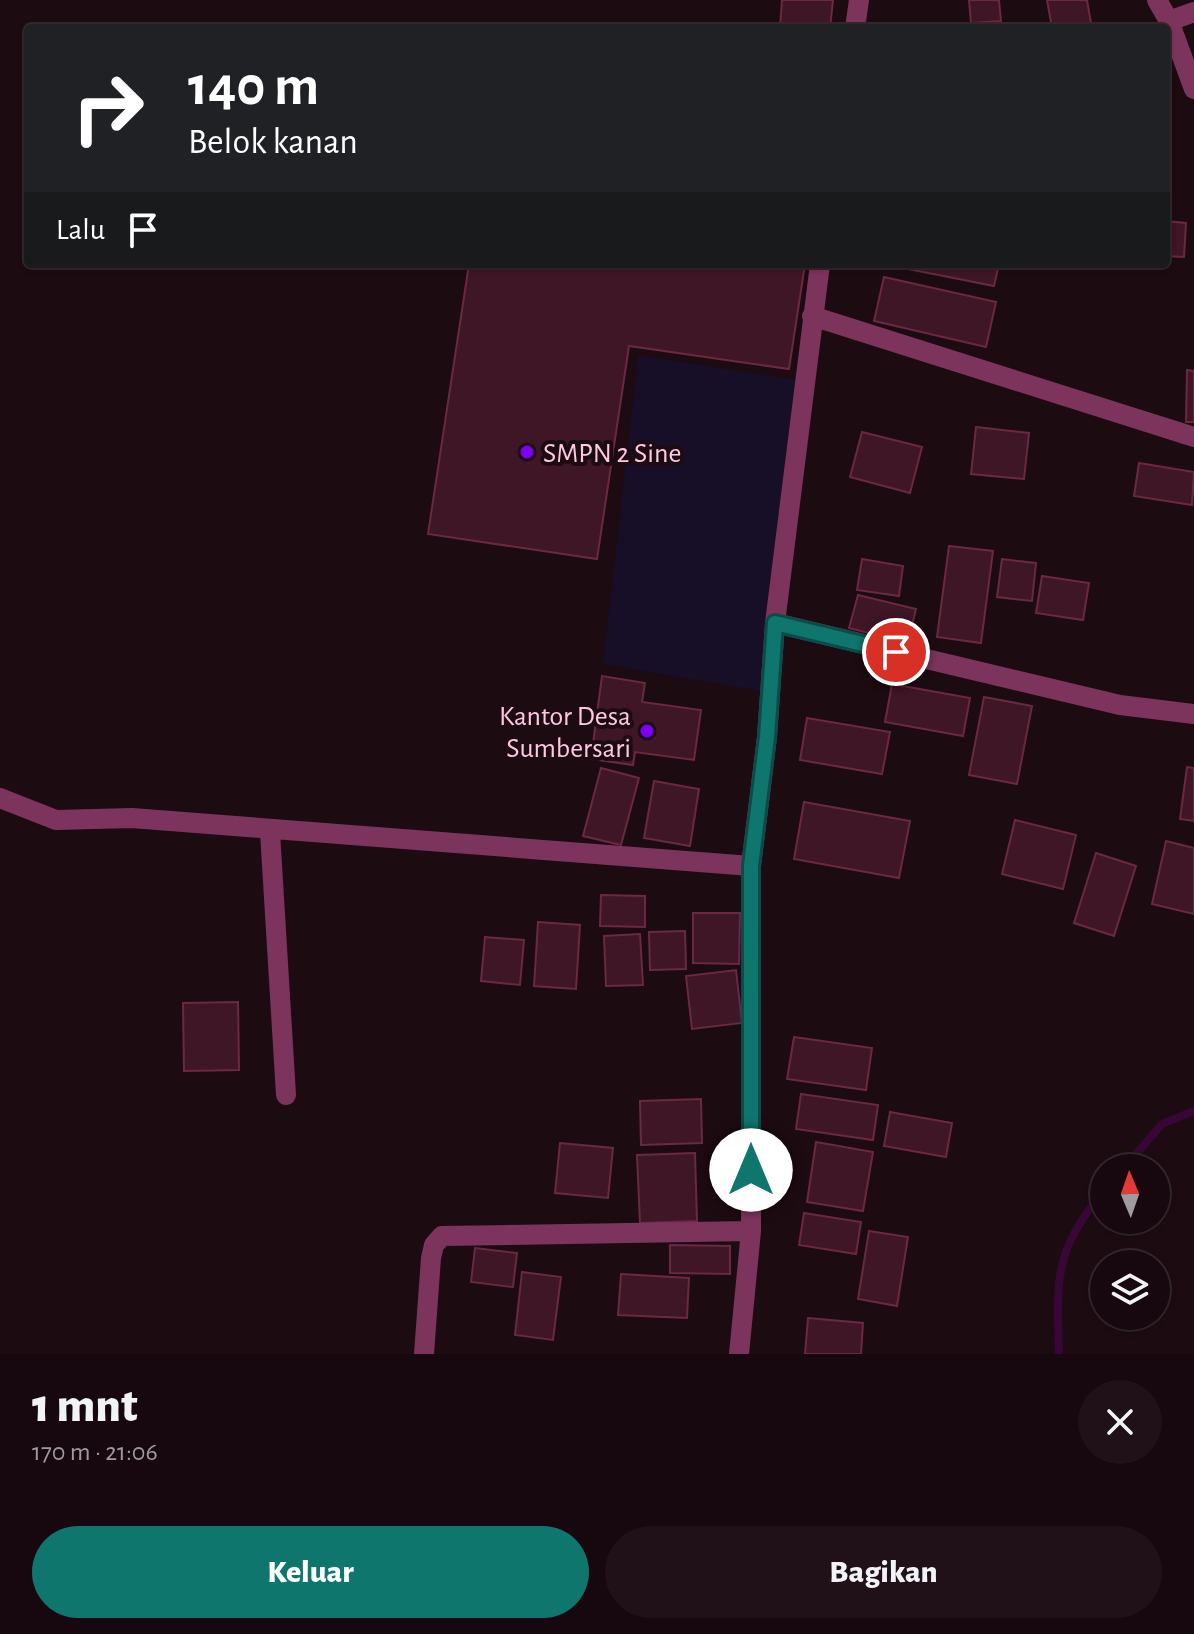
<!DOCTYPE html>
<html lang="id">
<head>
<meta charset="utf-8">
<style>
	body { margin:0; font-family:"Alegreya Sans",sans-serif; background:#1f1117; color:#f1f3f6; height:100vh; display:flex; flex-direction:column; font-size:30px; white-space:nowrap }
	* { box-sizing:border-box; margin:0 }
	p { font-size:26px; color:#9e9a9e }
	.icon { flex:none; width:44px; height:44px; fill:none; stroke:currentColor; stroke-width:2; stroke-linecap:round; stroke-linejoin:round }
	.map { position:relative; height:1354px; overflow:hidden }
	.panel { display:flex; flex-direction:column; background:#16080e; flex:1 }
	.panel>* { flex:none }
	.banner { position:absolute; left:24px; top:24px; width:1146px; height:244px; border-radius:8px; box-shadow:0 2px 6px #0004,0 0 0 2px #35292e; background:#202124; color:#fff; overflow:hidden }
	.needle { width:52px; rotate:358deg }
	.buttons { position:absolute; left:1090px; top:1154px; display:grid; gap:16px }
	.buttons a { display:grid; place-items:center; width:80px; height:80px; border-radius:50%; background:#16080e; box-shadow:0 2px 6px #0004,0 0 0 2px #35292e; font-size:40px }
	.pin { position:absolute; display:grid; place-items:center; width:68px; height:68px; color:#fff; margin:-34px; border:4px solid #fff; border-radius:50%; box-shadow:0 2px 8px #0007 }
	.me { position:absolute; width:88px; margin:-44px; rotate:0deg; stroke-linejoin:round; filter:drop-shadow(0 0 6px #0008) }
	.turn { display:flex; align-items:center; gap:28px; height:168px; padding:0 32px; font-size:36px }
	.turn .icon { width:104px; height:104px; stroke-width:2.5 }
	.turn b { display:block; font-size:56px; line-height:68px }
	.then { display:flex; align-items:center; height:76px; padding:0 32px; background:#0003; gap:16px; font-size:30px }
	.round { display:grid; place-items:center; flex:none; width:84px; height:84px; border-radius:42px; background:#1f1117 }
	.head { display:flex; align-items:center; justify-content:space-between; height:136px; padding:0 32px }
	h1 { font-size:48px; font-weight:800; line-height:60px }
	.primary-button { display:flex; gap:16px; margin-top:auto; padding:16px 32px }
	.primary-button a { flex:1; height:92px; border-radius:48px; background:#0f766e; color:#fff; font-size:32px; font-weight:800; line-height:92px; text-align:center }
	.primary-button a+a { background:#1f1117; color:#f1f3f6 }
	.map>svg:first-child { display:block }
</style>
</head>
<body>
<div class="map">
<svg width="1194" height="1354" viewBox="0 0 1194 1354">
	<rect width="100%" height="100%" fill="#1d0b12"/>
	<!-- green -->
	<path fill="#170e27" d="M638 355 796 380 762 691 603 664Z"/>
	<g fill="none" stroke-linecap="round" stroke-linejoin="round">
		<!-- stream -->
		<path stroke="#390737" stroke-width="8" d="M1124 1168 1162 1124 1194 1111
			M1059 1354C1057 1281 1053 1250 1104 1191"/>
	</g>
	<!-- building -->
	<path fill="#3e1626" stroke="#6b2842" stroke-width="2" d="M782 0H833L830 28H780Z
		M969 0H999L1001 21 971 23Z
		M1047 0H1087L1091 23 1052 28Z
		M1166 221 1186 223 1184 257 1166 256Z
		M469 264H805L789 369 629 346 597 559 428 534Z
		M883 264H999L994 286Z
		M884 277 996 302 986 347 874 321Z
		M1187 370 1194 371V422H1186Z
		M976 427 1029 433 1024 479 971 474Z
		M862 432 922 447 910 493 850 477Z
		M1139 463 1194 472 1192 505 1134 496Z
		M949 546 993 551 981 643 937 637Z
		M862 559 903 566 899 596 857 590Z
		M1002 559 1036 563 1032 601 997 597Z
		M1042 576 1089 583 1083 620 1036 613Z
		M858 595 916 609 908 643 849 628Z
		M602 676 645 683 642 702 701 710 694 760 635 752 633 765 591 759Z
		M892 684 970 698 963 736 885 722Z
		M984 697 1032 706 1017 784 969 775Z
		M807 718 890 732 882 774 800 760Z
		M1187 767 1194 768V821L1180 819Z
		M601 768 639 778 621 845 583 836Z
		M654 781 699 789 690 846 644 838Z
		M804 802 910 821 899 878 794 859Z
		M1015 820 1076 835 1063 889 1002 874Z
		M1166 841 1194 848V914L1152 904Z
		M1096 853 1136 866 1114 936 1074 923Z
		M601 895 645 896V927L600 926Z
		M693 913H740L739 964 693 963Z
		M538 922 580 925 576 989 534 986Z
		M685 931 686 969 650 970 649 932Z
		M640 934 643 985 606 986 604 936Z
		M485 937 524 940 520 985 481 981Z
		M736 970 742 1023 692 1029 686 976Z
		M238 1002 239 1070 184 1071 183 1003Z
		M794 1037 872 1048 866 1090 787 1079Z
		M801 1094 878 1105 873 1140 796 1129Z
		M701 1099 702 1143 641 1145 640 1101Z
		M890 1112 952 1123 946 1157 884 1146Z
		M816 1142 873 1152 863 1211 807 1202Z
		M560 1143 613 1148 608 1198 555 1193Z
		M695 1153 697 1221 640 1223 637 1155Z
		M804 1213 861 1222 856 1254 799 1245Z
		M869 1231 908 1237 897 1306 858 1299Z
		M670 1245 730 1246V1274L670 1273Z
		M475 1248 517 1253 513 1287 471 1282Z
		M522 1272 561 1277 553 1340 515 1335Z
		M621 1274 689 1278 687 1318 618 1315Z
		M808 1318 863 1323 861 1354H805Z"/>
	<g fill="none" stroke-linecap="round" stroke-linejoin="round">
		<!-- minor -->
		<path stroke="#7d345c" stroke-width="20" d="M1157 0 1169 21 1194 89
			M1169 21 1194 12
			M855 28 859 0
			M812 316 1194 437
			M775 623 1120 705 1194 714
			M0 798 56 820 132 818 751 866
			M270 832 286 1095
			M424 1354 431 1258 434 1245 442 1236 751 1231
			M739 1354 751 1231V866L767 737 775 623 820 264"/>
	</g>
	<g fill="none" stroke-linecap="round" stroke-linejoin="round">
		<defs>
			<path id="route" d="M751 1170V866L767 737 775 623 896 652"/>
		</defs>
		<!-- route casing -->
		<use href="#route" stroke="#0a4d48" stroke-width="20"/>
		<!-- route -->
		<use href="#route" stroke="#0f766e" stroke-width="14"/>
	</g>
	<!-- markers -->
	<g fill="#7c00f2" stroke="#1d0b12" stroke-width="3">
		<circle cx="527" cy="452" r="8"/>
		<circle cx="647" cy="731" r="8"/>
	</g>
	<g text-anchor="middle" stroke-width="8" stroke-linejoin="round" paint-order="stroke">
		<!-- poi labels -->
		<g font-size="28" fill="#ffc7e1" stroke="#1d0b12" text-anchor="start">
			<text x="543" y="462">SMPN 2 Sine</text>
			<text x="631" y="725" text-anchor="end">Kantor Desa<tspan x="631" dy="32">Sumbersari</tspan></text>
		</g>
	</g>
</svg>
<div class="buttons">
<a><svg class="needle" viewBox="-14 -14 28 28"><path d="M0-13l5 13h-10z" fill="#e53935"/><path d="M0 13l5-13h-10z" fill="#9e9a9e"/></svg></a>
<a><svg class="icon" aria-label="layers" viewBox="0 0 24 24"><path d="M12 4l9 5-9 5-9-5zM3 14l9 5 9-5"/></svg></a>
</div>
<div class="pin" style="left:896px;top:652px;background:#d93025"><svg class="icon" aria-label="arrive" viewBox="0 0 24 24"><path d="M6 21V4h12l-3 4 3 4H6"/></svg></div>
<svg class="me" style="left:751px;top:1170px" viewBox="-20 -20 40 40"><circle r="19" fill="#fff"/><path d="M0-13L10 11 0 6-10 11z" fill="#0f766e"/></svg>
<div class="banner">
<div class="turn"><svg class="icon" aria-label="right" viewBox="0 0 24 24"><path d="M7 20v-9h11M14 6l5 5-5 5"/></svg><div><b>140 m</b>Belok kanan</div></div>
<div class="then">Lalu<svg class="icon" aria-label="arrive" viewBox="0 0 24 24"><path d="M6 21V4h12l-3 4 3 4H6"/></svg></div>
</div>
</div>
<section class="panel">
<div class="head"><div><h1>1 mnt</h1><p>170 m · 21:06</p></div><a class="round"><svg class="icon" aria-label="close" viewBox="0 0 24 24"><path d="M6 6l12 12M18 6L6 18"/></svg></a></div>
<div class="primary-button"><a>Keluar</a><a>Bagikan</a></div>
</section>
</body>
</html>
